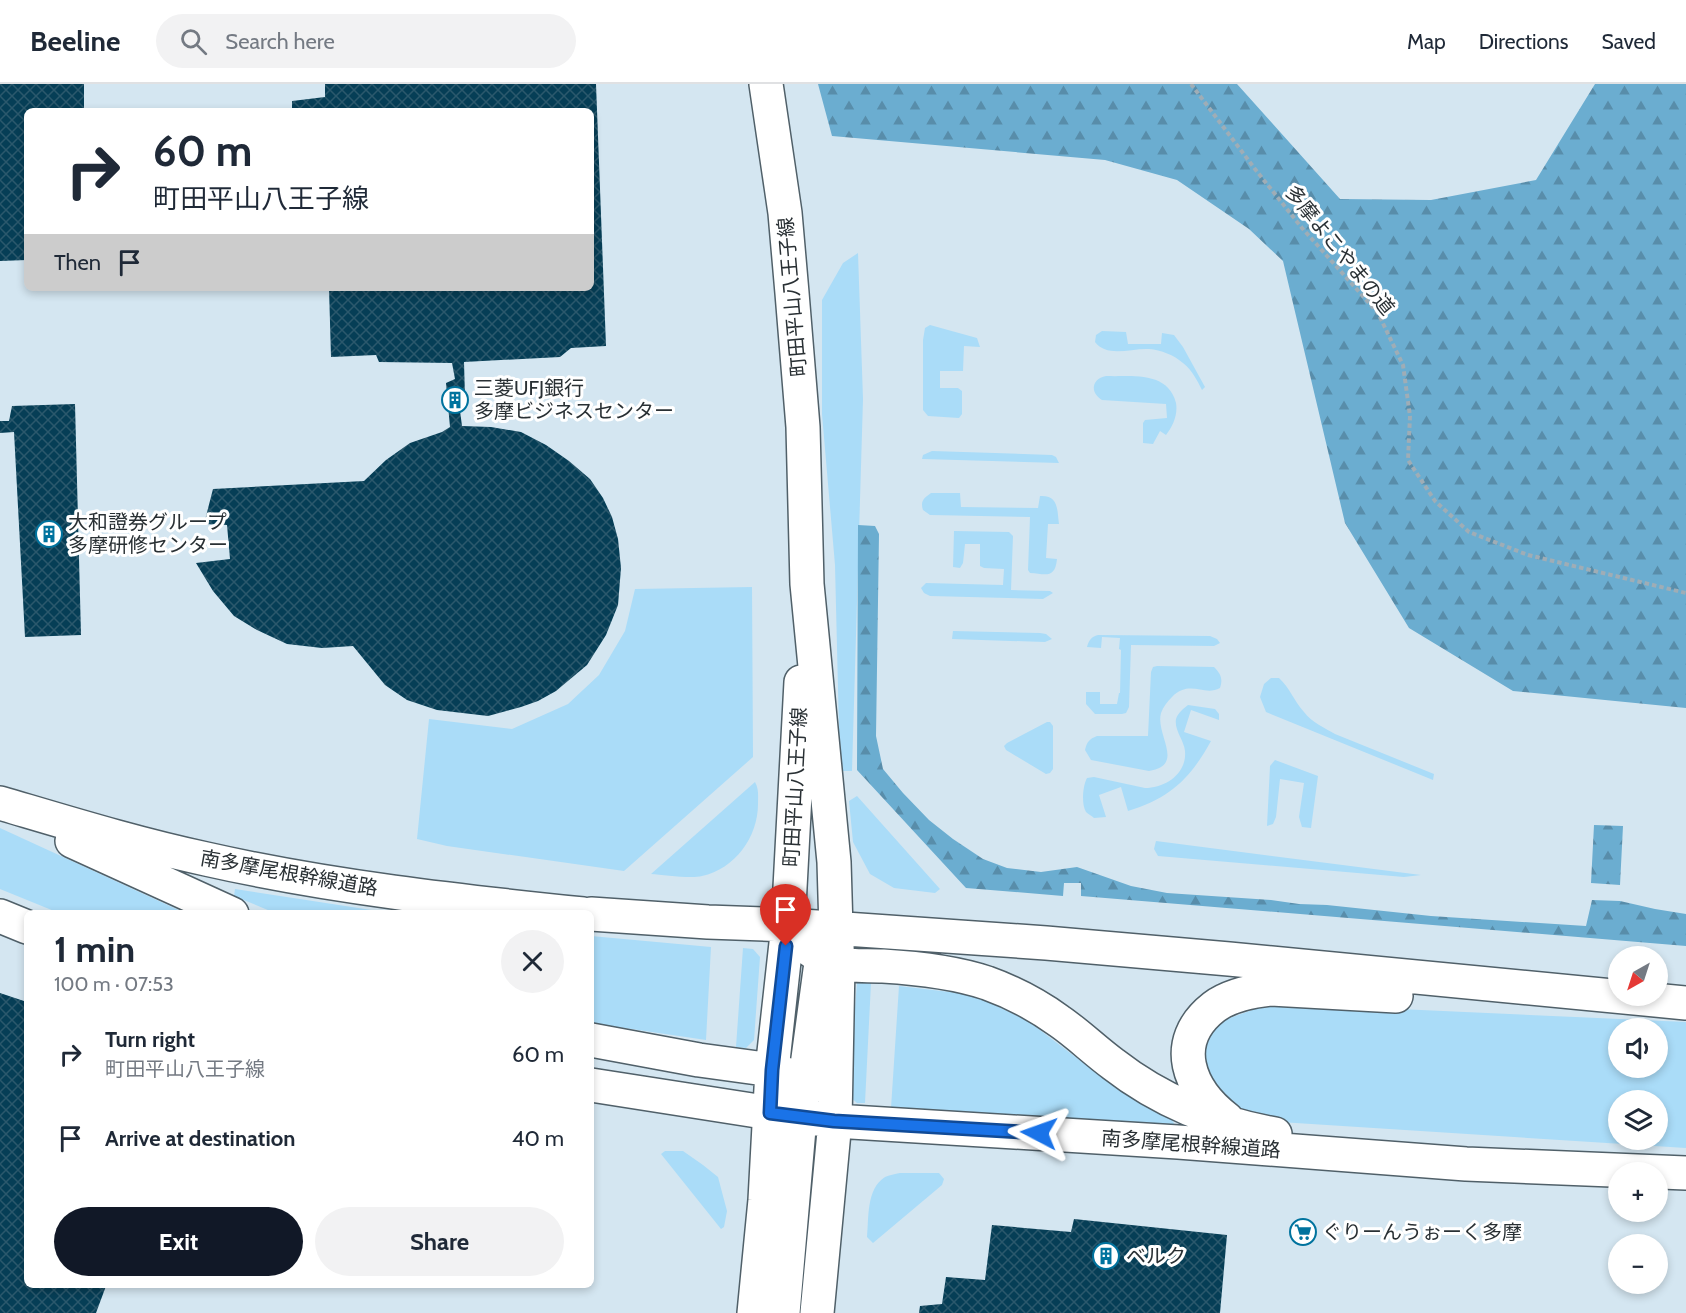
<!DOCTYPE html>
<html lang="en">
<head>
<meta charset="utf-8">
<style>
	body { margin:0; font-family:Cabin,"Noto Sans JP",sans-serif; background:#f2f2f3; color:#1f2937; height:100vh; display:flex; flex-direction:column; font-size:22px; white-space:nowrap }
	* { box-sizing:border-box; margin:0 }
	p { font-size:20px; color:#747a83 }
	.icon { flex:none; width:33px; height:33px; fill:none; stroke:currentColor; stroke-width:2; stroke-linecap:round; stroke-linejoin:round }
	.map { position:relative; flex:1; overflow:hidden }
	.drawer { position:absolute; left:24px; top:826px; width:570px; height:378px; display:flex; flex-direction:column; background:#fff; border-radius:9px; box-shadow:0 3px 9px #0003 }
	.drawer>* { flex:none }
	.hud { position:absolute; left:24px; top:24px; width:570px; height:183px; border-radius:9px; box-shadow:0 3px 9px #0003; background:#fff; color:#1f2937; overflow:hidden }
	.needle { width:39px; rotate:219deg }
	.controls { position:absolute; left:1608px; top:862px; display:grid; gap:12px }
	.controls a { display:grid; place-items:center; width:60px; height:60px; border-radius:50%; background:#fff; box-shadow:0 3px 9px #0003; font-size:30px }
	.pin { position:absolute; display:grid; place-items:center; width:51px; height:51px; color:#fff; margin:-62px -26px; border-radius:50% 50% 50% 0; rotate:-45deg; box-shadow:0 0 6px #0007 }
	.pin .icon { rotate:45deg }
	.me { position:absolute; width:66px; margin:-33px; rotate:274deg; stroke-linejoin:round; filter:drop-shadow(0 0 4px #0008) }
	.turn { display:flex; align-items:center; gap:21px; height:126px; padding:0 30px; font-size:27px }
	.turn .icon { width:78px; height:78px; stroke-width:2.5 }
	.turn b { display:block; font-size:42px; line-height:51px }
	.then { display:flex; align-items:center; height:57px; padding:0 30px; background:#0003; gap:12px; font-size:22px }
	.round { display:grid; place-items:center; flex:none; width:63px; height:63px; border-radius:32px; background:#f2f2f3 }
	.headline { display:flex; align-items:center; justify-content:space-between; height:102px; padding:0 30px }
	h1 { font-size:36px; font-weight:700; line-height:45px }
	.action { display:flex; gap:12px; margin-top:auto; padding:12px 30px }
	.action a { flex:1; height:69px; border-radius:36px; background:#111827; color:#fff; font-size:24px; font-weight:700; line-height:69px; text-align:center }
	.action a+a { background:#f2f2f3; color:#1f2937 }
	ul { padding:0; list-style:none }
	li { display:flex; align-items:center; gap:18px; height:84px; padding:0 30px }
	li div { flex:1 }
	li b { display:block; font-size:22px }
	li em { font-style:normal }
	header { display:flex; align-items:center; gap:36px; box-sizing:border-box; height:84px; padding:0 30px; background:#fff; border-bottom:2px solid #e0e1e3 }
	header strong { font-size:28px }
	nav { display:flex; gap:33px; margin-inline-start:auto; font-size:21px }
	.search { width:420px; height:54px; background:#f2f2f3; display:flex; align-items:center; gap:15px; box-sizing:border-box; padding:0 21px; border-radius:33px; color:#747a83; font-size:22px }
	.map>svg:first-child { display:block }
</style>
</head>
<body>
<header>
<strong>Beeline</strong>
<div class="search"><svg class="icon" aria-label="search" viewBox="0 0 24 24"><circle cx="10" cy="10" r="6"/><path d="M15 15l6 6"/></svg>Search here</div>
<nav><a>Map</a><a>Directions</a><a>Saved</a></nav>
</header>
<div class="map">
<svg width="1686" height="1229" viewBox="0 0 1686 1229">
	<defs>
		<pattern id="forest-firs" width="22" height="20" patternUnits="userSpaceOnUse" patternTransform="scale(1.5)"><rect width="22" height="20" fill="#6badd0"/><path d="M5 1l3.5 6h-7zM16 11l3.5 6h-7z" fill="#588daa"/></pattern>
		<pattern id="building-cross-hatch" width="8" height="8" patternUnits="userSpaceOnUse" patternTransform="scale(1.5)"><rect width="8" height="8" fill="#063e56"/><path d="M0 0l8 8M0 8l8-8" fill="none" stroke="#2b586c"/></pattern>
	</defs>
	<rect width="100%" height="100%" fill="#d4e6f1"/>
	<!-- grass -->
	<path fill="#aadcf8" fill-rule="evenodd" d="M858 169 863 315 852 687H840L835 481 822 330V216L843 179Z
		M930 241 977 254 980 263 964 262 963 287H940V304H958L962 307V330L959 334 928 332 923 326V256L925 244Z
		M1102 247 1126 248 1128 260H1161L1162 249 1174 251 1183 263 1205 303 1202 306C1197 296 1192 286 1183 279 1174 271 1161 266 1149 265 1131 264 1107 274 1095 258L1096 251Z
		M1106 292C1132 293 1168 287 1176 319 1178 331 1173 342 1166 351L1160 347 1153 360 1143 359V339L1145 336 1167 334 1166 320 1102 316C1090 309 1091 295 1106 292Z
		M932 367 1052 371 1056 373 1059 379 922 375 923 371Z
		M931 409H960L961 423 1038 424 1040 412C1059 411 1057 426 1059 440H1048L1046 474 1057 475C1055 495 1046 490 1030 489L1028 486 1030 433 930 431 923 426C920 417 924 414 931 409Z
		M954 447 1009 448 1013 452 1011 506 1050 507 1053 509 1043 515 930 512 924 509 921 504 926 499 1003 501 1004 485 984 484 980 482V460H965L963 479 960 484 953 483Z
		M752 503 753 673 624 787 447 762 417 755 429 635 512 645 568 620 599 591 625 547 635 505Z
		M953 547 1040 549 1046 550 1052 555 1045 558 952 555Z
		M1098 551 1210 552 1217 555 1220 559 1214 562 1131 561 1129 623 1126 629 1122 630H1095L1086 620V608H1100V620H1117L1119 609H1120L1121 566 1119 565 1120 554 1102 553 1101 564 1087 563C1089 556 1091 553 1098 551Z
		M1157 582 1214 583C1221 590 1223 595 1220 604 1204 613 1190 595 1172 613 1167 618 1163 623 1161 629 1155 651 1186 681 1149 687L1091 676 1085 666C1087 658 1089 655 1097 652H1148L1151 588 1153 583Z
		M1271 594H1279C1290 604 1294 617 1304 628 1311 638 1325 644 1335 650L1434 690 1433 696 1266 628 1260 613 1264 600Z
		M1188 621 1215 625 1219 630V636L1191 626 1184 648 1211 657C1190 695 1170 714 1128 727L1121 703 1099 711 1106 733 1094 734C1092 732 1088 730 1086 728 1081 720 1083 701 1087 694L1094 693 1145 704C1165 704 1187 690 1185 667 1184 656 1174 646 1176 635 1178 629 1183 625 1188 621Z
		M1047 638H1050L1053 642V685L1050 689 1046 690 1006 666 1004 662 1007 659Z
		M1275 676 1318 692 1311 744 1302 743 1299 733 1304 699 1280 695 1276 733 1273 740 1267 742 1270 682Z
		M755 698C759 705 758 712 758 720 758 753 735 785 702 792 692 795 663 791 651 790Z
		M857 712 940 805 935 809 894 804 870 790 853 758 849 717Z
		M0 744 185 829H59L0 805Z
		M1156 757 1421 791 1404 793 1158 772 1154 765Z
		M235 805 391 829H275L234 812Z
		M591 852 711 863 706 956 591 939Z
		M743 864 753 865 760 873 754 956 746 964 736 963Z
		M857 899H871L865 1019H857L848 1011Z
		M899 902 967 910 984 916 1028 937 1123 1009 1172 1036 1176 1043 891 1024Z
		M1288 920 1686 938V1064L1280 1038 1245 1028 1223 1015 1204 985 1205 963 1214 945 1227 935 1255 925ZM1618 945H1658V984H1618ZM1618 1017H1658V1056H1618Z
		M665 1067H683L703 1081 718 1093 727 1127 724 1143 721 1145 661 1070Z
		M900 1089H939L944 1095 942 1101 873 1159 867 1153C869 1134 866 1105 885 1093 889 1091 895 1090 900 1089Z"/>
	<!-- forest -->
	<path fill="url(#forest-firs)" d="M818 0H1237L1340 115 1431 116 1536 96 1595 0H1686V624L1513 607 1409 544 1345 439 1283 177 1249 145 1177 96 1105 76 832 52Z
		M858 441 875 442 879 450 876 652 883 685 903 709 929 736 953 755 983 775 1007 784 1041 788 1077 783 1131 802 1167 809 1271 816 1299 820 1327 821 1431 832 1586 842 1592 816 1620 817 1655 825 1686 830V862L1081 812V799H1064L1063 812 966 804 857 686Z
		M1594 741 1623 742 1620 801 1591 799Z"/>
	<!-- building -->
	<path fill="url(#building-cross-hatch)" d="M0 0H84V27H27V176L0 177Z
		M325 0H596L606 262 571 264 560 273 464 278 465 313 459 319 462 342 491 343 521 348 546 361 569 377 590 395 603 414 612 433 618 455 621 484 618 521 606 551 587 581 556 607 538 617 521 623 488 632 437 626 407 616 385 601 353 562 322 564 287 560 257 546 234 532 213 507 196 479 230 475 227 441 204 440 213 405 364 397 386 376 410 359 442 348 450 343 446 299 455 295 452 279 379 278 376 271 331 273 329 204H591V27H292V17L325 13Z
		M75 320 81 551 25 553 14 348 0 349V337H9L12 322Z
		M0 909 27 918V1202H106L96 1229H0Z
		M1074 1135 1227 1151 1220 1229H919L920 1222 942 1220 946 1193 985 1196 992 1141 1071 1148Z"/>
	<g fill="none" stroke-linecap="round" stroke-linejoin="round">
		<defs>
			<path id="secondary" d="M766 0 785 129 792 209 803 343 807 500 834 778 836 845 838 880 835 1037 817 1229
				M0 719C68 739 136 760 206 775 330 803 457 817 583 830
				M72 757 232 830
				M591 830 708 838 788 841 1046 859 1229 875 1686 919
				M0 832 27 843
				M788 841C799 859 816 874 837 879 851 883 868 881 883 882 917 884 954 888 987 899 1012 908 1037 921 1059 937 1078 950 1094 966 1113 980 1159 1016 1216 1040 1275 1050
				M591 956 699 976 772 986 793 992
				M591 1001 770 1029 835 1037 1178 1058 1466 1080 1686 1089
				M1227 1035C1189 1006 1169 958 1214 923 1230 911 1252 907 1271 905L1396 912
				M754 1229 765 1116 772 986 788 841 801 598
				M783 1229 800 1033 820 886"/>
		</defs>
		<!-- secondary casing -->
		<use href="#secondary" stroke="#506069" stroke-width="36"/>
		<!-- path -->
		<path stroke="#9fadb6" stroke-width="4" stroke-dasharray="4.5 3" stroke-linecap="butt" d="M1191 0 1255 85 1302 144 1378 229 1403 281 1410 332 1408 376 1435 417 1469 448 1528 471 1686 509"/>
		<!-- secondary -->
		<use href="#secondary" stroke="#fff" stroke-width="33"/>
	</g>
	<g fill="none" stroke-linecap="round" stroke-linejoin="round">
		<defs>
			<path id="route" d="M786 862 772 986 770 1029 834 1037 1039 1049"/>
		</defs>
		<!-- route casing -->
		<use href="#route" stroke="#114b97" stroke-width="15"/>
		<!-- route -->
		<use href="#route" stroke="#1a73e8" stroke-width="10"/>
	</g>
	<!-- icons -->
	<defs>
		<symbol id="building-ring" viewBox="-11 -11 22 22"><circle r="9.5" fill="#fff" stroke="#00739e" stroke-width="1.5"/><path d="M-4-6H4V6H1V3H-1V6H-4ZM-2.5-4.3h1.7v1.8h-1.7ZM.8-4.3h1.7v1.8H.8ZM-2.5-1h1.7V.8h-1.7ZM.8-1h1.7V.8H.8Z" fill="#00739e"/></symbol>
		<symbol id="supermarket-ring" viewBox="-11 -11 22 22"><circle r="9.5" fill="#fff" stroke="#00739e" stroke-width="1.5"/><path d="M-6-5.5h2.5l.6 2H6L4.5 2H-2.5L-4.4-4H-6ZM-1.5 3.2a1.3 1.3 0 1 0 .1 0ZM3 3.2a1.3 1.3 0 1 0 .1 0Z" fill="#00739e"/></symbol>
	</defs>
	<g fill-rule="evenodd">
		<use href="#building-ring" x="440" y="301" width="30" height="30"/>
		<use href="#building-ring" x="34" y="435" width="30" height="30"/>
		<use href="#supermarket-ring" x="1288" y="1133" width="30" height="30"/>
		<use href="#building-ring" x="1091" y="1157" width="30" height="30"/>
	</g>
	<g text-anchor="middle" stroke-width="6" stroke-linejoin="round" paint-order="stroke">
		<!-- street labels -->
		<g font-size="20" fill="#293034" stroke="#fff">
			<text transform="translate(1340 166) rotate(51)" y="7">多摩よこやまの道</text>
			<text transform="translate(792 213) rotate(-95)" y="7">町田平山八王子線</text>
			<text transform="translate(795 703) rotate(-87)" y="7">町田平山八王子線</text>
			<text transform="translate(289 789) rotate(10)" y="7">南多摩尾根幹線道路</text>
			<text transform="translate(1191 1060) rotate(4)" y="7">南多摩尾根幹線道路</text>
		</g>
		<!-- poi labels -->
		<g font-size="20" fill="#293034" stroke="#fff" text-anchor="start">
			<text x="474" y="311">三菱UFJ銀行<tspan x="474" dy="23">多摩ビジネスセンター</tspan></text>
			<text x="68" y="445">大和證券グループ<tspan x="68" dy="23">多摩研修センター</tspan></text>
			<text x="1322" y="1155">ぐりーんうぉーく多摩</text>
			<text x="1126" y="1179">ベルク</text>
		</g>
	</g>
</svg>
<div class="controls">
<a><svg class="needle" viewBox="-14 -14 28 28"><path d="M0-13l5 13h-10z" fill="#e53935"/><path d="M0 13l5-13h-10z" fill="#747a83"/></svg></a>
<a><svg class="icon" aria-label="sound" viewBox="0 0 24 24"><path d="M4 9h4l5-4v14l-5-4H4zM17 9q2 3 0 6"/></svg></a>
<a><svg class="icon" aria-label="layers" viewBox="0 0 24 24"><path d="M12 4l9 5-9 5-9-5zM3 14l9 5 9-5"/></svg></a>
<a>+</a>
<a>−</a>
</div>
<div class="pin" style="left:786px;top:862px;background:#d93025"><svg class="icon" aria-label="arrive" viewBox="0 0 24 24"><path d="M6 21V4h12l-3 4 3 4H6"/></svg></div>
<svg class="me" style="left:1039px;top:1049px" viewBox="-20 -20 40 40"><path d="M0-17L14 15 0 8-14 15z" fill="#1a73e8" stroke="#fff" stroke-width="4"/></svg>
<div class="hud">
<div class="turn"><svg class="icon" aria-label="right" viewBox="0 0 24 24"><path d="M7 20v-9h11M14 6l5 5-5 5"/></svg><div><b>60 m</b>町田平山八王子線</div></div>
<div class="then">Then<svg class="icon" aria-label="arrive" viewBox="0 0 24 24"><path d="M6 21V4h12l-3 4 3 4H6"/></svg></div>
</div>
<section class="drawer">
<div class="headline"><div><h1>1 min</h1><p>100 m · 07:53</p></div><a class="round"><svg class="icon" aria-label="close" viewBox="0 0 24 24"><path d="M6 6l12 12M18 6L6 18"/></svg></a></div>
<ul>
<li><svg class="icon" aria-label="right" viewBox="0 0 24 24"><path d="M7 20v-9h11M14 6l5 5-5 5"/></svg><div><b>Turn right</b><p>町田平山八王子線</p></div><em>60 m</em></li>
<li><svg class="icon" aria-label="arrive" viewBox="0 0 24 24"><path d="M6 21V4h12l-3 4 3 4H6"/></svg><div><b>Arrive at destination</b></div><em>40 m</em></li>
</ul>
<div class="action"><a>Exit</a><a>Share</a></div>
</section>
</div>
</body>
</html>
